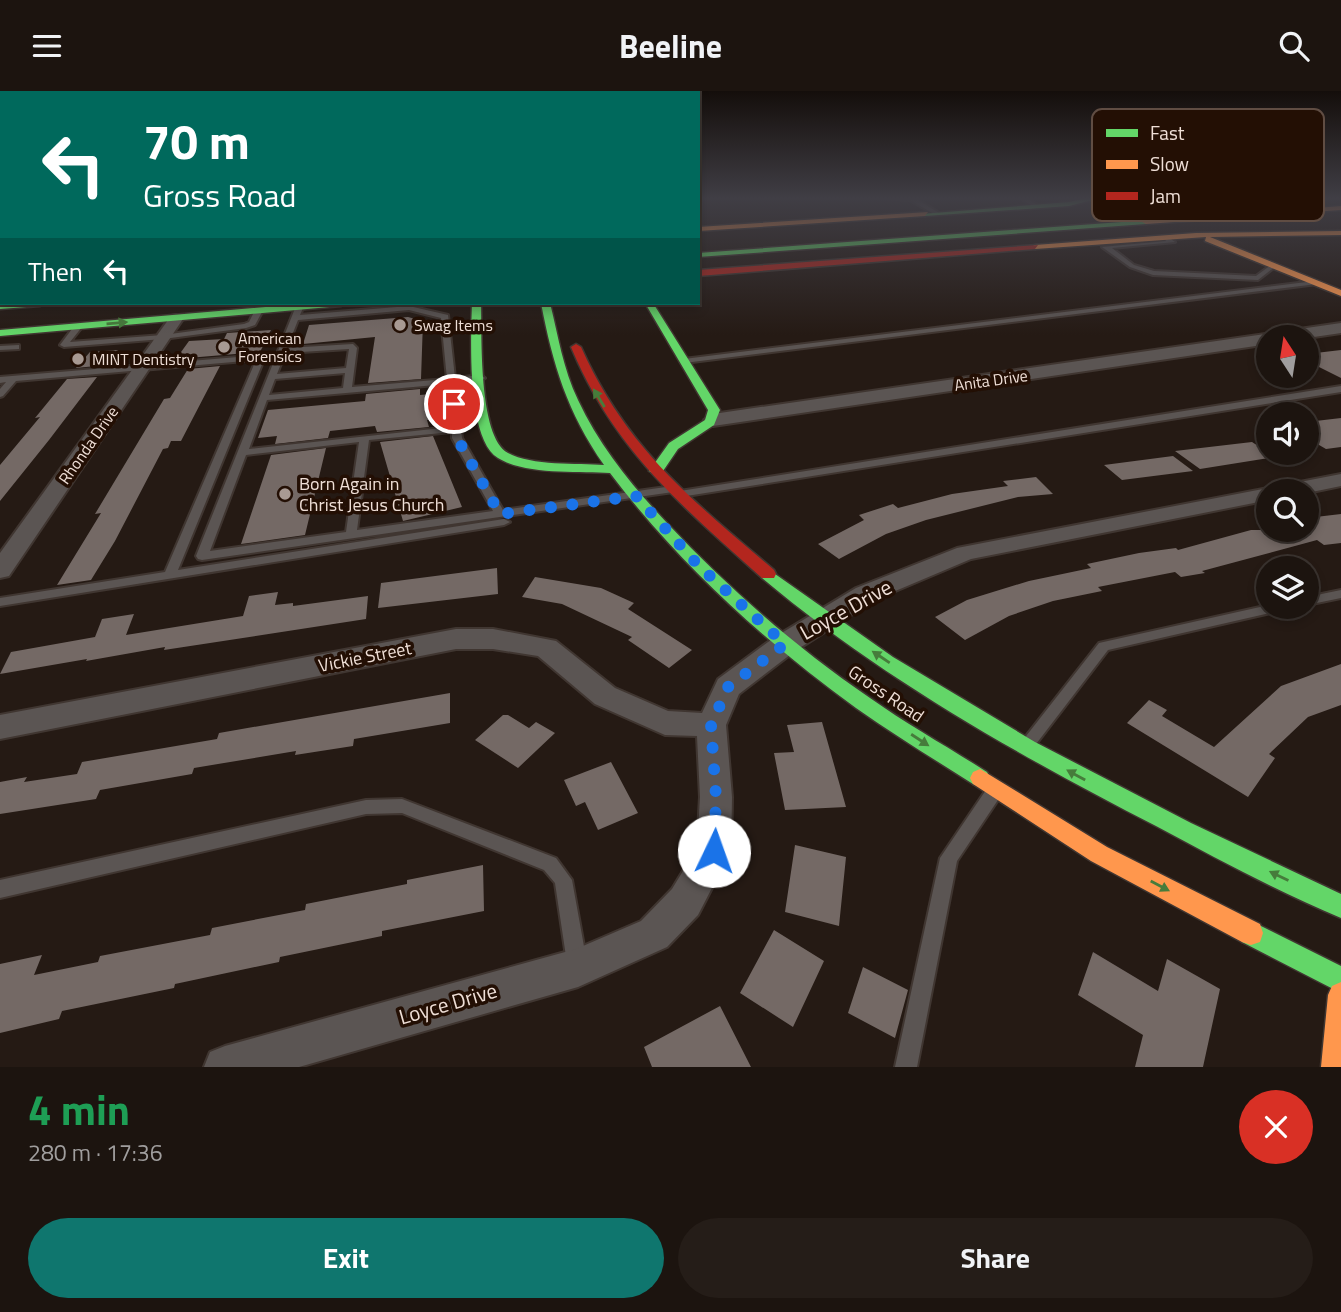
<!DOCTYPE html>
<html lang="en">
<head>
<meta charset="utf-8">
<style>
	body { margin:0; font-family:"Titillium Web",sans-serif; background:#251d18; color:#f1f3f6; height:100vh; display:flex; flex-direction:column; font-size:26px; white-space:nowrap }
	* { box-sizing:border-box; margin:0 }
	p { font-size:23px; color:#a09e9e }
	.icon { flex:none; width:38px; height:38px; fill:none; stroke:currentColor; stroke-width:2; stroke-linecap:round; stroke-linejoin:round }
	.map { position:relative; height:976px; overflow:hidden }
	.side { display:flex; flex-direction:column; background:#1c140f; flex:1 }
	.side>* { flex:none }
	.top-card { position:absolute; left:0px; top:0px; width:700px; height:214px; box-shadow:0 4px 10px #0003,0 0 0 2px #3a332f; background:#00695c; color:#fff; overflow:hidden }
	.needle { width:46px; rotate:348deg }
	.controls { position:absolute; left:1256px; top:234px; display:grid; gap:14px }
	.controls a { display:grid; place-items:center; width:63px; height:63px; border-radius:50%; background:#1c140f; box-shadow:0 4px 10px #0003,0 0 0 2px #3a332f; font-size:35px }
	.pin { position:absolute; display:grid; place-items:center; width:60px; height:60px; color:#fff; margin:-30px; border:4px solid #fff; border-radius:50%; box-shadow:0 2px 7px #0007 }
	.me { position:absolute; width:77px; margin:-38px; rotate:3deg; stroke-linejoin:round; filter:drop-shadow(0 0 5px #0008) }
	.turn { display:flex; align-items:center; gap:24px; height:147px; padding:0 28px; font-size:32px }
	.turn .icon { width:91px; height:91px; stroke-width:2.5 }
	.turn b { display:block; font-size:49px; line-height:60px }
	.then { display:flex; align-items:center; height:66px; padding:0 28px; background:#0003; gap:14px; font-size:26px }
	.round { display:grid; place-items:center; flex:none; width:74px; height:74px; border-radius:37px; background:#251d18 }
	.headline { display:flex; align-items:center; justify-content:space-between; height:119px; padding:0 28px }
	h1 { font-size:42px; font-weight:700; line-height:52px; color:#1e9e55 }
	.action { display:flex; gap:14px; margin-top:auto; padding:14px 28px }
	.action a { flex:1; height:80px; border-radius:42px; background:#0f766e; color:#fff; font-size:28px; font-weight:700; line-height:80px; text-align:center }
	.action a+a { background:#251d18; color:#f1f3f6 }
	header { display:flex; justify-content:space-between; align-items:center; height:91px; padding:0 28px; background:#1c140f; font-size:32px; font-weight:700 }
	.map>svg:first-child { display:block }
</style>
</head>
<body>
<header><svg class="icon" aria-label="menu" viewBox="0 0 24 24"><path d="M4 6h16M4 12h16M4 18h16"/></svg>Beeline<svg class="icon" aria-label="search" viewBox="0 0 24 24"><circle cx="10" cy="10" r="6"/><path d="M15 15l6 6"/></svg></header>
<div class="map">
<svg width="1341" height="976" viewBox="0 0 1341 976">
	<rect width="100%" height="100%" fill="#251a14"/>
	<!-- building -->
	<path fill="#746965" d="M408 226 423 230 421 288 368 292 375 246 303 253 309 234Z
		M271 239 260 261 176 268 189 250 224 248 227 242Z
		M118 259 106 274 76 277 90 261Z
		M1341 259V287L1307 270V263Z
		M220 275 181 350H171L168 357 163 358 115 450 91 489 57 494 101 422 95 423 164 308 170 307 188 278Z
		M97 286 49 349 0 410V374L40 326 35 327 67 288Z
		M420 298V304L441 302V328L427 329 429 336 377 341 375 335 330 340 328 347 275 353 277 345 258 347 268 319 365 310 366 303Z
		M1341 327V356L1326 358 1307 347V331Z
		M433 345 462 416 403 430 380 351Z
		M1252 351 1275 366 1200 378 1175 360Z
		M326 357 305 444 241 453 271 364Z
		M1173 365 1193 380 1122 389 1104 374Z
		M1036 386 1053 403 1018 406 926 429 886 443 839 468 818 453 864 429 859 424 893 413 898 417 952 403 1008 395 1003 390Z
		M1341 423V452L1324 454 1317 449 1202 480 1205 482 1181 486 1175 481 1098 496 1102 500 1053 510 1009 525 965 549 935 526 967 509 1029 490 1091 477 1087 473 1139 462 1176 457 1178 459 1251 439H1307V427Z
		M497 477 498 503 378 517 381 492Z
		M535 486 601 497 634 512 628 518 692 559 669 577 628 549 632 546 562 513 522 506Z
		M278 501 275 514 293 512V515L368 505 366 528 164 559 165 556 86 570 87 568 0 583 11 561 95 546 102 528 134 523 126 544 243 525 249 505Z
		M1341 573V614L1308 626 1269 663 1275 667 1248 706 1127 632 1149 609 1167 619 1162 625 1214 656 1281 595Z
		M450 602V632L354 648 353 655 295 664 296 660 194 677 192 683 100 699 96 708 0 723V691L27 686 24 691 77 683 82 671 217 648 219 642Z
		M503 624H508L529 637 536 631 555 642 518 677 475 649Z
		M822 631 846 716 785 719 774 662 794 661 787 634Z
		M611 671 638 722 598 739 585 711 576 715 564 689Z
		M795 754 846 766 839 835 785 821Z
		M483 774 484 820 382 840V845L280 866 279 871 175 893 174 897 62 920 59 928 0 942V873L42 864 34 884 98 871 100 865 210 844 212 837 305 819 306 813 407 793V789Z
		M774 839 824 870 793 936 740 902Z
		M1093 861 1158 900 1167 868 1220 898 1203 976H1135L1143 944 1078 904Z
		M863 876 908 899 895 947 848 922Z
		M720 915 751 976H652L644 956Z"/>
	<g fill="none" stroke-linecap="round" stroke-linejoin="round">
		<defs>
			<path id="lane" d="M882 107H915L939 122 934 123 910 109Z
				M1020 107H1026L1039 115 1034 116Z
				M0 124H2V128H0Z
				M1163 145H1167L1175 151 1112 157 1134 174 1154 180 1256 185 1271 174 1276 175 1258 189 1153 184 1130 176 1102 156 1166 150Z
				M1315 190 1317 191V193L684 272 680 270 684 268Z
				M296 215 303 217 300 224 409 215 448 224 455 287 481 284 485 287 481 290 456 292 462 347 503 419 673 395 678 398 673 401 202 469 198 468 196 465ZM409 219 441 227 447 288 352 296 357 257 353 253 287 257 298 229ZM349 258 346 277 277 283 285 262ZM345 282 343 297 269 304 275 288ZM447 293 451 336 249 358 267 309ZM452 341V347L493 420 357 439 369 349ZM359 351 346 441 210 460 246 364Z
				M255 219 262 221 255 234 246 237 163 248 64 256 60 254 75 234H78L82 236 70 251 163 244 244 233 249 231Z
				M19 254V258L0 259V255Z
				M261 264 265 266 178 479 504 428 510 431 504 434 0 515V507L165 481 256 269 16 290 3 305 0 306V298L6 291 0 292V286Z
				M1341 295V301L680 406 675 403 680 400Z
				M1341 499V507L1307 514V506Z
				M1269 514V516H1285L1279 520 1108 559 1033 657 1028 659 1023 657 1020 653 1023 649 1099 552Z
				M994 694 1000 696 1002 701 1000 706 957 770 917 976H895L940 767 988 696Z
				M402 708 556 767 572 789 587 872 584 879 577 882 570 879 567 872 555 792 544 779 402 722 366 723 0 807V789L366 709Z"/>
			<path id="street" d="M176 224 183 228 9 485 0 487V462L171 225Z
				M1341 232V242L1307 247H1269V253L713 335 704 329 713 323Z
				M1341 383V395L1307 402 1269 401V409L971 468 874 509 795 560 739 603 726 634 732 706 731 760 698 824 667 856 578 896 299 976H204L210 961 225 955 576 858 641 830 672 798 697 757 700 706 697 645 665 644 595 613 538 565 493 558H456L0 648V624L456 538H493L556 550 615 597 668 620 702 622 718 588 775 546 856 497 957 457Z"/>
			<path id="fast" d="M1086 107H1100L1069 115 925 125 921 123 1069 111Z
				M1149 129 1146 133 698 166V162Z
				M0 177H2V183H0Z
				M0 212H45L40 215 0 218Z
				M312 212H346L341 215 0 245V239Z
				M472 212H481C482 243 478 346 508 362 532 375 577 372 604 374 567 321 553 274 541 212H550C558 244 563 278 578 309 600 356 633 396 668 433 729 498 797 557 870 607 908 634 948 656 987 681L990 687 987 693 980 696 973 693C934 668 894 644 856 617 765 551 678 472 610 382 579 380 525 384 498 367 466 348 471 246 472 212Z
				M645 212H653L720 319 714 334 678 358 661 383 656 384 649 380 669 352 705 329 708 319Z
				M768 478 893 566 1035 651 1191 732 1341 803V827C1278 801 1216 767 1156 735 1018 664 881 587 762 487L760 483Z
				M1251 830 1341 875V902L1242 851 1239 842 1242 833Z"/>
			<path id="slow" d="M1341 115V119L1146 133 1142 131Z
				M928 121 925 125 698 140V136Z
				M1341 140V144L1210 146 1341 199V205L1205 150 1206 146 1035 158 1031 156 1035 154 1196 142Z
				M980 678 1107 756 1260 833 1263 842 1260 851 1251 854 1242 851 1091 770 973 693 970 687 973 681Z
				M1341 891V976H1321L1328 904 1332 895Z"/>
			<path id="jam" d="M1038 154 1035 158 698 185V179Z
				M576 253 581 256C626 357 692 409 774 479L776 483 774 487H762C681 414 614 359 571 256Z"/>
		</defs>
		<!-- lane casing -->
		<use href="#lane" stroke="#403631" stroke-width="4"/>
		<!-- street casing -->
		<use href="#street" stroke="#403631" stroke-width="4"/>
		<!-- fast casing -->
		<use href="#fast" stroke="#403631" stroke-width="3"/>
		<!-- slow casing -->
		<use href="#slow" stroke="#403631" stroke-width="3"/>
		<!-- jam casing -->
		<use href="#jam" stroke="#403631" stroke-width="3"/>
		<!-- lane -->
		<use href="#lane" fill="#5b5553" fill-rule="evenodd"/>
		<!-- street -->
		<use href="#street" fill="#5b5553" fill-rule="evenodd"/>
		<!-- fast -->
		<use href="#fast" fill="#63d668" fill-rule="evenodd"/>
		<!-- slow -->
		<use href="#slow" fill="#ff974d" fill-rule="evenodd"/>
		<!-- jam -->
		<use href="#jam" fill="#b3261e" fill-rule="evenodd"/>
	</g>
	<!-- one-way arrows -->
	<defs><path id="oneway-solid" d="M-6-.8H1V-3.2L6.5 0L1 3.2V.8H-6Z" transform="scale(1.75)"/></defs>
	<g fill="#467c3b">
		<use href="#oneway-solid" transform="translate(117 232) rotate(-5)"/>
		<use href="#oneway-solid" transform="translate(599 307) rotate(-122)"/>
		<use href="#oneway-solid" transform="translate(881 566) rotate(-146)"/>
		<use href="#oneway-solid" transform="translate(920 649) rotate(33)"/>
		<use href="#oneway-solid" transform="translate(1076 684) rotate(-151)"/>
		<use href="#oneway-solid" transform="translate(1279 785) rotate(-154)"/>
		<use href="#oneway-solid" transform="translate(1160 795) rotate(28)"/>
	</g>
	<!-- sky -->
	<linearGradient id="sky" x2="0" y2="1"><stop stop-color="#140e0b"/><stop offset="0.44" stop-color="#403e45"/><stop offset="1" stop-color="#403e45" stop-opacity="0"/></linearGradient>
	<rect width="1341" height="244" fill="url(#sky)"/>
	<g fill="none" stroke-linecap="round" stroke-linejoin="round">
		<!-- route -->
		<path stroke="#1a73e8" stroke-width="12" stroke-dasharray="0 21.6" d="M454 313 457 347 500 423 636 405 699 475 785 553 728 596 711 634 716 706 714 760"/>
	</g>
	<!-- markers -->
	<g fill="#a89a93" stroke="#230f04" stroke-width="2.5">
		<circle cx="400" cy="234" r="7"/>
		<circle cx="224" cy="256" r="7"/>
		<circle cx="78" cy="268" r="7"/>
		<circle cx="285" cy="403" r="7"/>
	</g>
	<g text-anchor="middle" stroke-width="7" stroke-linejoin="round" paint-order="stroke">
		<!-- far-poi labels -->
		<g font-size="16" fill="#efdfd7" stroke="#230f04" text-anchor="start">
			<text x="414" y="240">Swag Items</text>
			<text x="238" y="253">American<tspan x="238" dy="18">Forensics</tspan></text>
			<text x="92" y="274">MINT Dentistry</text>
		</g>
		<!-- far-street labels -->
		<g font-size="16" fill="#efdfd7" stroke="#230f04">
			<text transform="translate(991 289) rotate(-8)" y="6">Anita Drive</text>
			<text transform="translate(88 354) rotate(-55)" y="6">Rhonda Drive</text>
		</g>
		<!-- poi labels -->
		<g font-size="18" fill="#efdfd7" stroke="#230f04" text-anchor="start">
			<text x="299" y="399">Born Again in<tspan x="299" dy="21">Christ Jesus Church</tspan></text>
		</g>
		<!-- street labels -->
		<g font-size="18" fill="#efdfd7" stroke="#230f04">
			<text transform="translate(365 566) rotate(-11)" y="6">Vickie Street</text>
			<text transform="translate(886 603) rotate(34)" y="6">Gross Road</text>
		</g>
		<!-- near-street labels -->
		<g font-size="21" fill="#efdfd7" stroke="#230f04">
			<text transform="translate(846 519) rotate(-29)" y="7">Loyce Drive</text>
			<text transform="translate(448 913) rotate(-16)" y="7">Loyce Drive</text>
		</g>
	</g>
	<!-- legend -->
	<rect x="1092" y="18" width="232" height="112" rx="10" fill="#230f04" stroke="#604d43" stroke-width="2"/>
	<rect x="1106" y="38" width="32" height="8" fill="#63d668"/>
	<rect x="1106" y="69" width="32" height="9" fill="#ff974d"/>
	<rect x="1106" y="101" width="32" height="8" fill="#b3261e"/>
	<g font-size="19" fill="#efdfd7">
		<text x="1150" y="49">Fast</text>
		<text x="1150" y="80">Slow</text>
		<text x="1150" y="112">Jam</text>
	</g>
</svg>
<div class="controls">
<a><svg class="needle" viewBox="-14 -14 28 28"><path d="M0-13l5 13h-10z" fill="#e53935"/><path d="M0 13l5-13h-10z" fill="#a09e9e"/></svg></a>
<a><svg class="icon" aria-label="sound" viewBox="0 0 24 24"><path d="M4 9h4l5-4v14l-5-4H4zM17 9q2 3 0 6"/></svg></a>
<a><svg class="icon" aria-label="search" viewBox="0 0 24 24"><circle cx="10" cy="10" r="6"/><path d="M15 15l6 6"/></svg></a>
<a><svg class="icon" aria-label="layers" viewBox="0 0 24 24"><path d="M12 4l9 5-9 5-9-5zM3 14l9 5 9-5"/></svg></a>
</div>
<div class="pin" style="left:454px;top:313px;background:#d93025"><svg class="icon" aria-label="arrive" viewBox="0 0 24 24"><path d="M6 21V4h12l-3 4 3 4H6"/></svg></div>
<svg class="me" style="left:714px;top:760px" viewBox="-20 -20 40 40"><circle r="19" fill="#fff"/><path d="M0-13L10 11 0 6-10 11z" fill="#1a73e8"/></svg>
<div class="top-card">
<div class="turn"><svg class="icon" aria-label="left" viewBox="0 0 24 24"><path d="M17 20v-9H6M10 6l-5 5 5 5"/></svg><div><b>70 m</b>Gross Road</div></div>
<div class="then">Then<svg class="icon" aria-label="left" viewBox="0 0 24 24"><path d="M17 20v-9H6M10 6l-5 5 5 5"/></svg></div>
</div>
</div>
<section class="side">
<div class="headline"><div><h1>4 min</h1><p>280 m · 17:36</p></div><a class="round" style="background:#d93025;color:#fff"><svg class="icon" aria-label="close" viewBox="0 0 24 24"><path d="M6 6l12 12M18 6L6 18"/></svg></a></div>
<div class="action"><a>Exit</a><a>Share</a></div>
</section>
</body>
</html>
